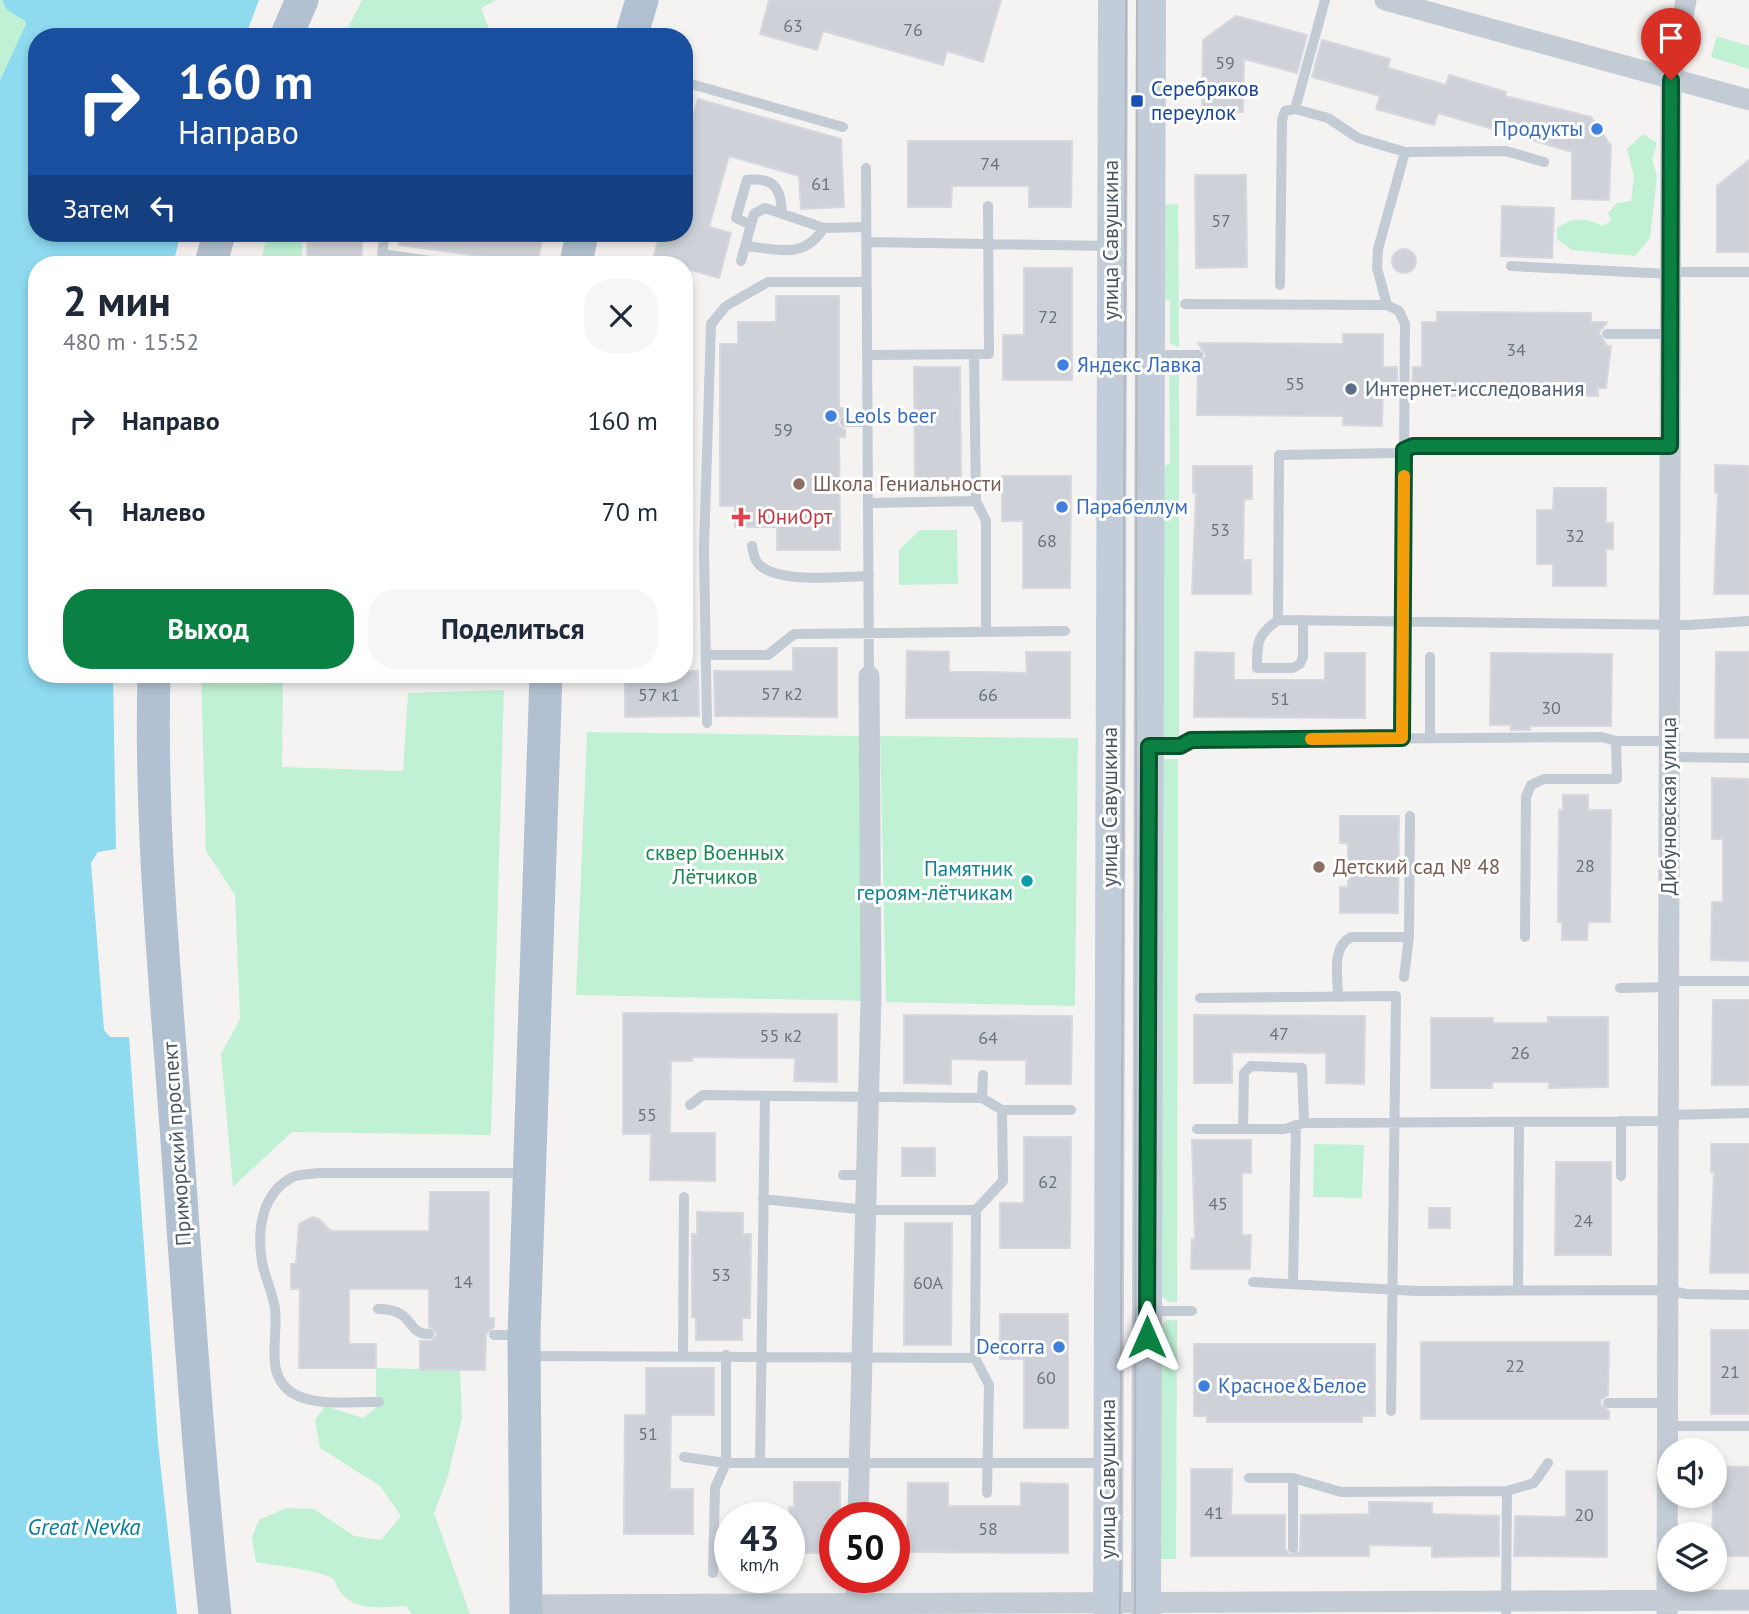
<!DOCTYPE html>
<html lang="ru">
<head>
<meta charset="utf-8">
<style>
	body { margin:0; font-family:"PT Sans",sans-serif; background:#f6f6f7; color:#1f2937; height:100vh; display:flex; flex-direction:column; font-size:26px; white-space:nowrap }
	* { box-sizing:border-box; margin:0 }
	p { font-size:23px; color:#747a83 }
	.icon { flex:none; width:38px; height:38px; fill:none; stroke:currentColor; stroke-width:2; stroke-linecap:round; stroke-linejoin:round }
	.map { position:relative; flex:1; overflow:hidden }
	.drawer { position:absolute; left:28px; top:256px; width:665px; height:427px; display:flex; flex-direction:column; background:#fff; border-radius:28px; box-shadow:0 4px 10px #0003 }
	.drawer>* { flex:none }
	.hud { position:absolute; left:28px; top:28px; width:665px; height:214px; border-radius:28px; box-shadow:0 4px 10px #0003; background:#1a4fa0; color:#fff; overflow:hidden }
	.controls { position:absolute; left:1657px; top:1438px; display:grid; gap:14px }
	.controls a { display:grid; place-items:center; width:70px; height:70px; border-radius:50%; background:#fff; box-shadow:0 4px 10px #0003; font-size:35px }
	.speed { position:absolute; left:714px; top:1502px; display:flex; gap:14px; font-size:35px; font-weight:700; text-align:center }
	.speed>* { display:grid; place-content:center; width:91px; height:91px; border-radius:50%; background:#fff; box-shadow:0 4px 10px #0003; line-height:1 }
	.speed small { font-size:18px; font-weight:400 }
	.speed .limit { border:10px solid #d22; background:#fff; color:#111 }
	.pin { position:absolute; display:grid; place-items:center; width:60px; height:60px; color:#fff; margin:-72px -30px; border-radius:50% 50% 50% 0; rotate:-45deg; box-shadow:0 0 7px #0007 }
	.pin .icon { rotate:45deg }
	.me { position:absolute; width:77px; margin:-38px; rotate:0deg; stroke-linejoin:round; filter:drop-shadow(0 0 5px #0008) }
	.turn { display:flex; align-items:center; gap:24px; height:147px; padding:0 35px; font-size:32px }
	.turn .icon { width:91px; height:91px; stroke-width:2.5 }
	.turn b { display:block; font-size:49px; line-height:60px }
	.then { display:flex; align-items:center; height:66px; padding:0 35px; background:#0003; gap:14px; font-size:26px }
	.round { display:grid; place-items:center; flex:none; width:74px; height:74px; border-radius:28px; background:#f6f6f7 }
	.summary { display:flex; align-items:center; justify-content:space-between; height:119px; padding:0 35px }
	h1 { font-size:42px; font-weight:700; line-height:52px }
	.primary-button { display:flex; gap:14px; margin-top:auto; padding:14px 35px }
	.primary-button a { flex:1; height:80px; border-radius:28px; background:#0b8043; color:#fff; font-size:28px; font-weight:700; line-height:80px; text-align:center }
	.primary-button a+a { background:#f6f6f7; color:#1f2937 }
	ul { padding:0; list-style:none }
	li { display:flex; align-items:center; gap:21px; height:91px; padding:0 35px }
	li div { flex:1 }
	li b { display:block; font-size:26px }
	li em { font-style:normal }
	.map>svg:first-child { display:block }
</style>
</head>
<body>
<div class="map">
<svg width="1749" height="1614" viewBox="0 0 1749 1614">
	<rect width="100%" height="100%" fill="#f5f2f2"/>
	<!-- green -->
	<path fill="#c1f1d4" d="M0 0H30L23 15 26 24 0 80Z
		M362 0H496L481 8 492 37H343Z
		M1717 36 1749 46V69L1711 57Z
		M1643 134 1657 143 1652 159 1657 176 1650 238 1635 256 1572 250 1557 239V228C1574 217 1585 217 1602 226L1611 221 1608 213 1617 203 1631 201 1634 177 1627 149Z
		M1178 204 1179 348 1170 343V301L1160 297 1161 205Z
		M268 233H302V264H260Z
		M1179 363V737H1159L1160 468 1170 463 1169 368Z
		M920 530H957L958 584 899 585V550Z
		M201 674H283L282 767 403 771 408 693 504 690 491 1135 292 1132 233 1187 221 1054 240 1019 235 895 206 851Z
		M587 732 859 736 866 1001 576 995Z
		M880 736 1078 738 1075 1006 886 1002Z
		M1160 759H1178L1177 1302H1169L1158 1294Z
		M1314 1144 1364 1145 1362 1198 1313 1197Z
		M1168 1320H1177L1176 1559H1156L1157 1328Z
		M376 1368 460 1370 462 1417 448 1476 434 1513 470 1614H412L406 1606C377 1608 344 1612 334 1579 313 1568 281 1567 256 1562L252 1537 259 1520 286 1508 314 1509 354 1536 381 1540 401 1516 380 1486 320 1448 315 1420 325 1406 363 1418 376 1408Z"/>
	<!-- water -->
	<path fill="#8edaef" d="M30 0H259L245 37H37V233H181L173 264H37V674H113L116 849 98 852 91 863 104 1030 110 1037H129L158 1443 177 1614H0V80L26 24 23 16Z"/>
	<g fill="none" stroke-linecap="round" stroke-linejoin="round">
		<!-- canal -->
		<path stroke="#8edaef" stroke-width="26" d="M16 0 27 7"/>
	</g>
	<!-- building -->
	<path fill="#ced1d7" stroke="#d6d8de" stroke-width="2" d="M769 0H1001L983 62 947 51 943 65 823 31 817 50 760 34Z
		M1236 16 1307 35 1297 73 1244 59 1243 112 1202 111 1203 40Z
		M1322 40 1390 59 1388 68 1446 85 1449 75 1506 92 1505 96 1591 117 1611 146 1609 200 1572 199V152L1438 113 1434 125 1376 109 1380 96 1312 77Z
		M698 99 841 139 844 207 801 209 799 176 729 156 709 227 731 233 719 278 684 268V264L653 259 660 233H684V148Z
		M908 141H1072L1071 207H1029V186H952L951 207H908Z
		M1749 160V252H1717V186Z
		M1195 175H1246L1247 267 1196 268Z
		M1502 206 1554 208 1552 258 1501 256Z
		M308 233H363L361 260 307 256Z
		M400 233H544L537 264 399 245Z
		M1392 261a12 12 0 1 1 24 0a12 12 0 1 1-24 0Z
		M1024 268H1072V380H1003V335H1024Z
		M776 296H839V408H845V414L837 421 839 426 845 430V437H839L840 550H777V527H735V506H720V344H738V322H776Z
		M1437 312 1591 313V322H1607L1599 333 1607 346H1611L1606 388H1598V396H1431V388L1412 387 1413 367H1422V322H1437Z
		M1343 334H1383V367H1397V387L1383 389 1382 426 1343 425V416L1197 415 1198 363 1206 356 1198 343 1343 344Z
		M914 367H960L961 487 915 488Z
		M1715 465 1749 466V594H1714L1718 493H1715Z
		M1193 466H1252V499H1244L1243 560H1251V594H1192L1196 493H1193Z
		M1002 476H1071L1070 588H1023V521H1002Z
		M1554 488H1606V523H1613V549H1606V586H1553V564H1537V510H1553Z
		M793 648H837V717L715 716 714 671H793Z
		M907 651 949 652V672H988L1027 673 1026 652H1070V718H906Z
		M1195 652 1234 653V680H1325V653H1365V718L1194 717Z
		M1716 652H1749V738H1715Z
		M1491 653 1612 654 1611 726H1530V730H1511V725H1490Z
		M684 671H698L699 716 625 717V674H684Z
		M1712 778 1749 779V961L1711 960 1712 902H1723V839H1712Z
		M1563 795H1588V810H1611L1610 922H1588L1587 940H1562V922H1558L1559 810H1563Z
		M1340 816H1399L1398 913H1340V887H1348V843H1340Z
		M1713 1000H1749V1085H1712Z
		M623 1013 837 1014V1082L794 1081 795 1058 692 1057V1061H671L670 1133H715V1181L650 1180 651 1134H623Z
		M904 1015 1072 1016 1071 1084H1026V1060H989L951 1059V1084L904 1083Z
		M1194 1015 1365 1016 1364 1084 1326 1083V1053L1232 1052V1083H1194Z
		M1548 1017H1608V1087L1549 1088V1082H1492V1088H1431V1018H1493V1023H1548Z
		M1024 1137H1071L1070 1248H1000V1203H1024Z
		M1192 1140H1251V1173H1242V1235H1251L1250 1269H1191L1192 1239 1195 1240Z
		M1711 1144H1749V1273H1710L1714 1172H1711Z
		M902 1148H935V1176H902Z
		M1556 1162H1611V1255H1555Z
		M430 1192H489V1318H494V1327L486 1334 485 1370H420V1341H431L437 1334 429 1326V1289H349V1344H376V1368H299L300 1289H291V1264H296L299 1224 312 1217 319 1219 331 1231H429Z
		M1429 1208H1450V1228H1429Z
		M697 1212 743 1213V1234H751L750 1318H742V1340H696V1318L692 1317V1234H697Z
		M905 1223H952L951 1345H904Z
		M1000 1314H1068V1428H1024V1359H1000Z
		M1711 1330H1749V1414H1711Z
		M1421 1342H1609L1608 1395 1602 1399 1600 1404 1609 1411V1419H1421Z
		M1194 1344H1375V1416H1362V1422H1207V1416H1194Z
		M646 1368H714V1415H671L670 1489H693V1534H624L625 1415H646Z
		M1715 1466 1749 1467V1556H1715V1535H1712Z
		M1191 1469H1232L1231 1515H1285V1548L1290 1555 1300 1551 1301 1515 1369 1514V1502H1383L1432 1503V1514L1499 1516V1556L1432 1557V1546L1369 1545V1556H1191Z
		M1566 1471H1607V1557L1514 1556 1515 1516 1566 1517Z
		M794 1482H840V1517H835V1553H789V1507H794Z
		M908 1483H948V1506H1021V1483L1068 1484V1553L907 1552Z"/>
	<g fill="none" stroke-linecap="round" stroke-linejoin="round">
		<!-- service -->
		<path stroke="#c3ccd4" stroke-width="10" d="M684 82 843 127
			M1295 109 1325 0
			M866 168 869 676
			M751 225 736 218 747 180C775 177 781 189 782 213
			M385 233 382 254 452 264
			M866 242 1111 246
			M745 246C779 249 803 260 824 228
			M741 261 754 214 765 208 824 228 866 227
			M1511 266 1670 274
			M1670 272H1749
			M1280 285 1282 120 1285 111 1295 109 1328 118 1358 138 1405 152 1506 151 1544 162
			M1185 304 1387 305 1399 311 1405 324 1402 738
			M1387 305 1377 268 1378 249 1405 152
			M1607 334H1670
			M974 354 976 501 986 521V632
			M867 355 989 354 988 206
			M1153 355H1198
			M845 422H867
			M868 503 976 501
			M752 546C753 551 754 558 757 562 773 585 842 576 869 576
			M1278 620 1279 455 1396 453 1413 446H1670
			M1303 620V657L1300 664 1293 668H1257C1257 642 1257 635 1278 620L1689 625 1749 621
			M706 655H768L794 634 1065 631
			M707 723 704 549 711 324 726 306 768 282H866
			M1430 738V657
			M1149 746H1180L1191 740 1602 737 1616 741H1670
			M1670 757 1749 758
			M1525 937 1526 797 1531 785 1544 779H1617L1616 741
			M1404 977 1409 937 1410 816
			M1669 981H1749
			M1620 988 1668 987
			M1338 997C1338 977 1331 947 1351 937H1409
			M1200 998 1396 996 1391 1411
			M982 1098 1002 1110 1003 1181 976 1210 975 1358 989 1385 987 1493
			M690 1105 703 1095 982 1098 983 1075
			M1002 1110H1071
			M1668 1115 1749 1113
			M1197 1129H1284L1304 1123 1668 1121
			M1243 1129 1244 1073 1251 1066 1302 1068 1304 1123
			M843 1175H867
			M1621 1176V1121
			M763 1199 866 1210H976
			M1253 1282 1417 1291 1668 1290 1686 1294 1749 1295
			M1293 1283 1296 1125
			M1518 1291 1519 1122
			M378 1309C416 1309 405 1334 429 1334
			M1150 1311H1192
			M494 1335H521
			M683 1355 684 1197
			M726 1355V1463H1105
			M527 1356 975 1358
			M379 1402C353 1401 318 1407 294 1394 263 1376 279 1337 275 1309 273 1293 265 1278 262 1262 257 1231 261 1193 293 1177 300 1174 311 1174 319 1173H525
			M1608 1403H1667
			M1667 1426H1749
			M684 1457 726 1463 715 1488 713 1573
			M760 1463 765 1097
			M1249 1478H1293L1341 1492 1507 1491 1534 1483 1548 1463
			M1293 1548V1478
			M1506 1614 1507 1491"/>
		<!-- minor -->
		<path stroke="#c3ccd4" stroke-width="21" d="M1385 0 1749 100
			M858 1517 871 997 869 676
			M856 1604 857 1577
			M526 1605 1749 1600
			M1667 1614 1671 80 1686 0"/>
		<!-- secondary -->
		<path stroke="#c3cdd9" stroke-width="30" d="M1108 1614 1113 0
			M1146 1614 1151 0"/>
		<!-- primary -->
		<path stroke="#b2c1d1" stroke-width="33" d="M286 37 302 0
			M631 37 642 0
			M211 264 219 233
			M576 264 582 233
			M154 674C150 820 164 967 175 1113 187 1280 197 1447 215 1614
			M526 1614 524 1335 546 674"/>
		<!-- tram -->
		<path stroke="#b4b7bd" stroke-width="2" d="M1120 1614 1126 0
			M1135 1614 1137 0"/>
	</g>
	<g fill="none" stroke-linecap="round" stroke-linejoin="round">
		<defs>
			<path id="route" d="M1147 1337 1149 746H1180L1191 740 1402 738 1404 450 1413 446H1670L1671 80"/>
		</defs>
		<!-- route casing -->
		<use href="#route" stroke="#07532c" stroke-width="18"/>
		<!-- route -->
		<use href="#route" stroke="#0b8043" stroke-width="12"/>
		<!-- slow -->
		<path stroke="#f59e0b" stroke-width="12" d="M1311 739 1402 738 1404 476"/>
	</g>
	<!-- markers -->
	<rect fill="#1a4fb4" stroke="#fff" stroke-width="2.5" x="1130" y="94" width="14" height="14" rx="3.5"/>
	<g fill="#3f7fe0" stroke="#fff" stroke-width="2.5">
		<circle cx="1597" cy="129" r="7"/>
		<circle cx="1063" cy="365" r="7"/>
		<circle cx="831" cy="416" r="7"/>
		<circle cx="1062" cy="507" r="7"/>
		<circle cx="1059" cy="1347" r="7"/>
		<circle cx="1204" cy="1386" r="7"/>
	</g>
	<circle fill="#5c6f8a" stroke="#fff" stroke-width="2.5" cx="1351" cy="389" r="7"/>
	<g fill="#8d6e63" stroke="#fff" stroke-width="2.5">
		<circle cx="799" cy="484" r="7"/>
		<circle cx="1319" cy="867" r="7"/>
	</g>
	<path fill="#e0444e" stroke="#fff" stroke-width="2.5" d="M737.5 506.5h7v7h7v7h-7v7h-7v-7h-7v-7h7z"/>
	<circle fill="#0f9aa8" stroke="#fff" stroke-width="2.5" cx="1027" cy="881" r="7"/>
	<g text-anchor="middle" stroke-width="6" stroke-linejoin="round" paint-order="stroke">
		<!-- number labels -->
		<g font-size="18" fill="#6a747e">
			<text x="793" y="32">63</text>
			<text x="913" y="36">76</text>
			<text x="1225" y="69">59</text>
			<text x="990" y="170">74</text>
			<text x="821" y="190">61</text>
			<text x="1221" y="227">57</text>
			<text x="1048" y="323">72</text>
			<text x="1516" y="356">34</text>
			<text x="1295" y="390">55</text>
			<text x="783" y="436">59</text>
			<text x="1220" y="536">53</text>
			<text x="1575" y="542">32</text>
			<text x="1047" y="547">68</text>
			<text x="782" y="700">57 к2</text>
			<text x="659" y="701">57 к1</text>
			<text x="988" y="701">66</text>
			<text x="1280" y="705">51</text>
			<text x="1551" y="714">30</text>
			<text x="1585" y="872">28</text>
			<text x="1279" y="1040">47</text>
			<text x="781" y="1042">55 к2</text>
			<text x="988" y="1044">64</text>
			<text x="1520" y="1059">26</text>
			<text x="647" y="1121">55</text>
			<text x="1048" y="1188">62</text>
			<text x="1218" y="1210">45</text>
			<text x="1583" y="1227">24</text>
			<text x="721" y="1281">53</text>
			<text x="463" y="1288">14</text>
			<text x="928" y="1289">60А</text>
			<text x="1515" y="1372">22</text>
			<text x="1730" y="1378">21</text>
			<text x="1046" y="1384">60</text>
			<text x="648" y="1440">51</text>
			<text x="1214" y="1519">41</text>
			<text x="1584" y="1521">20</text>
			<text x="988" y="1535">58</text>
		</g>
		<!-- transit labels -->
		<g font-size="21" fill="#164399" stroke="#fff" text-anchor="start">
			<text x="1151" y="96">Серебряков<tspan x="1151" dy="24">переулок</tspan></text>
		</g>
		<!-- shop labels -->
		<g font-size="21" fill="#366cbe" stroke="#fff" text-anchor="start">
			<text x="1583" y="136" text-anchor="end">Продукты</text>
			<text x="1077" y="372">Яндекс Лавка</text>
			<text x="845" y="423">Leols beer</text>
			<text x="1076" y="514">Парабеллум</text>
			<text x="1045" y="1354" text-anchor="end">Decorra</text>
			<text x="1218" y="1393">Красное&amp;Белое</text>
		</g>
		<!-- street labels -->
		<g font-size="21" fill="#495561" stroke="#fff">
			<text transform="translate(1111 240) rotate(-90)" y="7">улица Савушкина</text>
			<text transform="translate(1669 806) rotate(-90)" y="7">Дибуновская улица</text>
			<text transform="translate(1110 807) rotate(-90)" y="7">улица Савушкина</text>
			<text transform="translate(177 1144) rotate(-94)" y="7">Приморский проспект</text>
			<text transform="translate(1108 1479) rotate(-90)" y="7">улица Савушкина</text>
		</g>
		<!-- service labels -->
		<g font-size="21" fill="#4e5e75" stroke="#fff" text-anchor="start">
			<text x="1365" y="396">Интернет-исследования</text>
		</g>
		<!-- education labels -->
		<g font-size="21" fill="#785e54" stroke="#fff" text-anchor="start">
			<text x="813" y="491">Школа Гениальности</text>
			<text x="1333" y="874">Детский сад № 48</text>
		</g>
		<!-- health labels -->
		<g font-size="21" fill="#be3a42" stroke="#fff" text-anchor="start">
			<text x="757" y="524">ЮниОрт</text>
		</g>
		<!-- park labels -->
		<g font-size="21" fill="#15874f" stroke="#fff">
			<text x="715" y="860">сквер Военных<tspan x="715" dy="24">Лётчиков</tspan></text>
		</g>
		<!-- culture labels -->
		<g font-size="21" fill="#0d838f" stroke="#fff" text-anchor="end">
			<text x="1013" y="876">Памятник<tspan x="1013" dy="24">героям-лётчикам</tspan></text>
		</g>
		<!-- water labels -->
		<g font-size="23" font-style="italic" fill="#097c9c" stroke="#fff">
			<text x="84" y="1535">Great Nevka</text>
		</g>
	</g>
</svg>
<div class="controls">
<a><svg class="icon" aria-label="sound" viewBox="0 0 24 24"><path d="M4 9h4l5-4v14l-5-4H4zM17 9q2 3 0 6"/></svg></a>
<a><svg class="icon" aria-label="layers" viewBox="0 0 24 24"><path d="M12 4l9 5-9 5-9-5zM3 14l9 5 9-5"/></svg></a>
</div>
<div class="speed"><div>43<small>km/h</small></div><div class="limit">50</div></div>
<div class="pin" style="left:1671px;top:80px;background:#d93025"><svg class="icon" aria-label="arrive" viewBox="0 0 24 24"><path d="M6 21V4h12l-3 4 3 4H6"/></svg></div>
<svg class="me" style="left:1147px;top:1337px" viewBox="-20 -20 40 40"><path d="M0-17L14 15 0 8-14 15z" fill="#0b8043" stroke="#fff" stroke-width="4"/></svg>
<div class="hud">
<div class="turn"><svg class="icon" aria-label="right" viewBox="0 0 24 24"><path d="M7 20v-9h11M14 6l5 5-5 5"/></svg><div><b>160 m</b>Направо</div></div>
<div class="then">Затем<svg class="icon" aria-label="left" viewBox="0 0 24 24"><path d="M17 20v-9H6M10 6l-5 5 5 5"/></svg></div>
</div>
<section class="drawer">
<div class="summary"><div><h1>2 мин</h1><p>480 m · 15:52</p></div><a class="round"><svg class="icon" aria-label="close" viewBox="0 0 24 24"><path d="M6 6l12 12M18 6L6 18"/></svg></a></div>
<ul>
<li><svg class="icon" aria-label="right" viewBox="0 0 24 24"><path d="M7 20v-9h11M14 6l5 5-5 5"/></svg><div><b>Направо</b></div><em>160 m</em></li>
<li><svg class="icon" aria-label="left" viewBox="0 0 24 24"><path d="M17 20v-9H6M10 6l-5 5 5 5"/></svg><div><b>Налево</b></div><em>70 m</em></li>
</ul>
<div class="primary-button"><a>Выход</a><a>Поделиться</a></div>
</section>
</div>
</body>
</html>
